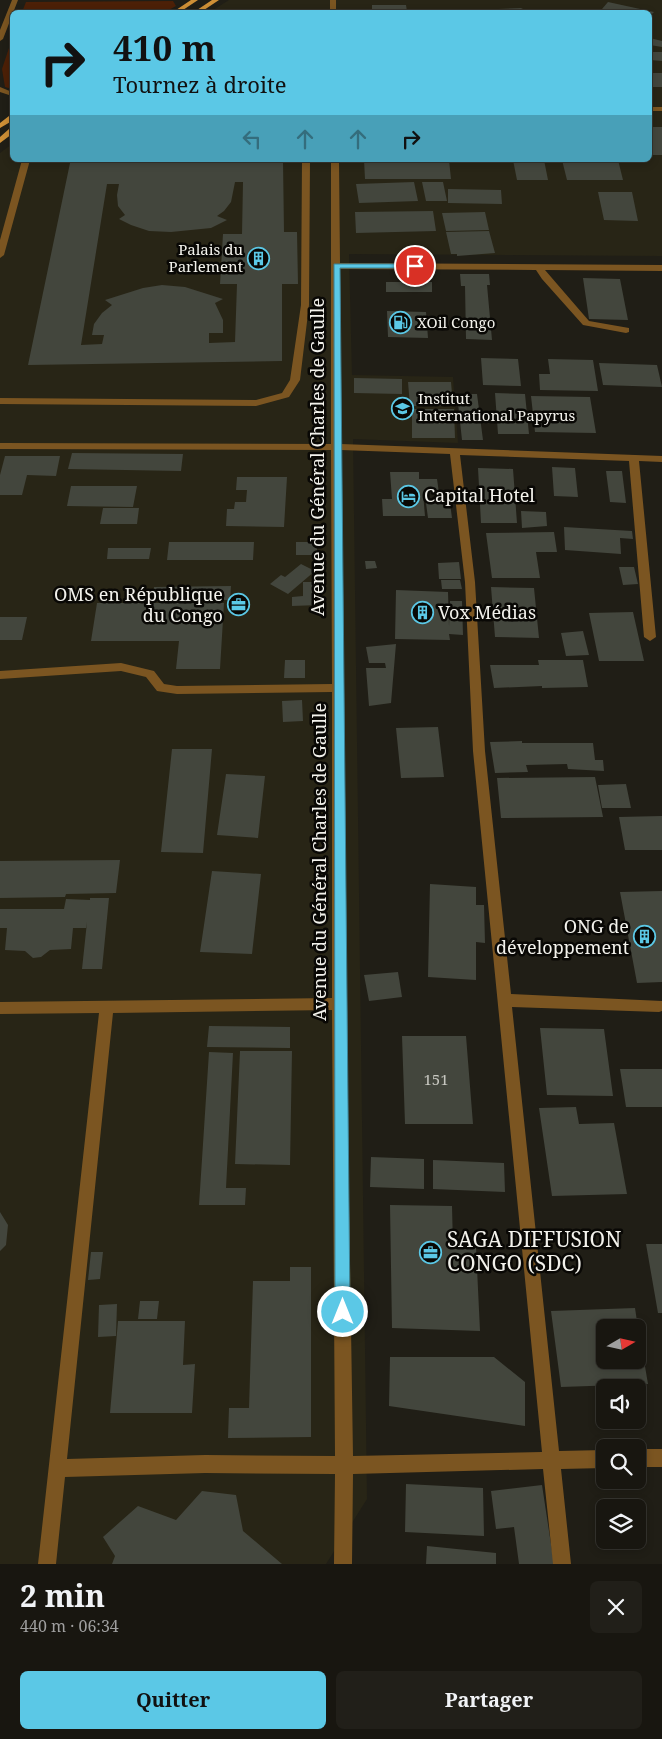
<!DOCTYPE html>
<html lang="fr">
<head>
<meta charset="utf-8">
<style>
	body { margin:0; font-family:"Noto Serif",serif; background:#211f19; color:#f1f3f6; height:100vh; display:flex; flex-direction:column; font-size:19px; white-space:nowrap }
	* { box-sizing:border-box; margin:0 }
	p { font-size:16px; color:#9f9f9f }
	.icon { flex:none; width:28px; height:28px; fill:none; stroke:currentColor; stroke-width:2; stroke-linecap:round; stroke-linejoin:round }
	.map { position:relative; height:1564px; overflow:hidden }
	.details { display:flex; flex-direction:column; background:#181610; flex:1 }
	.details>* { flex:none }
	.hud { position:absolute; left:10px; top:10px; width:642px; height:152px; border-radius:8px; box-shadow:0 2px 8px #0003,0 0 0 1px #363530; background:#5bc8e6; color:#111; overflow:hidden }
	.needle { width:32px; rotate:81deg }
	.controls { position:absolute; left:596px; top:1319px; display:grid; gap:10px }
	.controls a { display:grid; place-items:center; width:50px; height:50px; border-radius:8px; background:#181610; box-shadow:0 2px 8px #0003,0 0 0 1px #363530; font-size:25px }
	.pin { position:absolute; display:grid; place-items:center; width:42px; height:42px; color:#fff; margin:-21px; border:2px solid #fff; border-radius:50%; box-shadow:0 1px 5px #0007 }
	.me { position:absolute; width:55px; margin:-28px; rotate:0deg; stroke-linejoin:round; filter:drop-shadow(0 0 4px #0008) }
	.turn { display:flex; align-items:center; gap:18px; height:105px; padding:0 20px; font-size:22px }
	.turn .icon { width:65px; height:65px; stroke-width:2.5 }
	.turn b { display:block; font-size:35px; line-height:42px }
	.lanes { display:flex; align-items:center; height:48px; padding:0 20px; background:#0003; justify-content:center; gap:25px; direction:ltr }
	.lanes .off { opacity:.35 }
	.round { display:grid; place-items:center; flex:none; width:52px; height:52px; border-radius:8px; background:#211f19 }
	.summary { display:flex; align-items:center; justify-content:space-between; height:85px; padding:0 20px }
	h1 { font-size:30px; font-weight:700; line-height:38px }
	.action { display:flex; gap:10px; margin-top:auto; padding:10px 20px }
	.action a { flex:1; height:58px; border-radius:8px; background:#5bc8e6; color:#111; font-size:20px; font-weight:700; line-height:58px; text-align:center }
	.action a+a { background:#211f19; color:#f1f3f6 }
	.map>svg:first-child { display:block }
</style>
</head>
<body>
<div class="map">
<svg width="662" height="1564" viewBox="0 0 662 1564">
	<rect width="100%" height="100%" fill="#201e16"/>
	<!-- built -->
	<path fill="#282516" d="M229 0H662V256L349 254 352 375 453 377 458 443 353 439 367 1499 326 1564H0V153L12 144V160H650V12H210Z"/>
	<!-- green -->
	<path fill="#4c2007" d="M173 1 176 6 165 12H22L26 2Z
		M12 39V89L5 87 2 69Z"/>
	<!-- building -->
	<path fill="#43463d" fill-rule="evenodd" d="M608 2 654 12 650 16V12H619L602 9Z
		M372 5H406L407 11H372Z
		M521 8 529 12H495L498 9Z
		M650 38 662 41V47L650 45Z
		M650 52H662V61L650 60Z
		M650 73H662V87H650Z
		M650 127H662V155H650Z
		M364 160H449L451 179H365Z
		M513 160H544L548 180H517Z
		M562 160H618L623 180H567Z
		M283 161 284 232H297L298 284H282V361L28 365 70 163ZM235 182H243L242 234H223L220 284H237L235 342 209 343V333H223V320L215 303 223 299 185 287 162 285 143 288 105 300 112 305 102 313 94 324 92 335H104L102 344 81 345 107 184H119L117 195 118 206 125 215 119 219 131 225 149 231 171 232 211 228 227 220 217 216 224 211 231 202Z
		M414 182 418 201 359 203 356 184Z
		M422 182H443L447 201H426Z
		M448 189 501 190 502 204 448 203Z
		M598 192H632L638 221 604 220Z
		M433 211 436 231 356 233 355 212Z
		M485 212 489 230 446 231 442 213Z
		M489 231 495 253 457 256V254H451L446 232Z
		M460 274H489L490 285H487L492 340 466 339 465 286H461Z
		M583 278 620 279 628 320 589 319Z
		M386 282H432V292H386Z
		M387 311 426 312 428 338 388 337Z
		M481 358 518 359 521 386 483 385Z
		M548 359 593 360 598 391 540 390 539 374H550Z
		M599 363 657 365 662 387 603 385Z
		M354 378 402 379V394L354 393Z
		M408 382H451L453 406H410Z
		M495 393 525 394 529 434H498Z
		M457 394H477L483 440H462Z
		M531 396 590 397 596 433 535 432Z
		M412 409H454L455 438H412Z
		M72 453 183 454 181 471 68 469Z
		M5 456H60L56 476 27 475 22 495H0V475Z
		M552 467 575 468 578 497 554 496Z
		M478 468 513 469 517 523H481Z
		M606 471H622L626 503 610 502Z
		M390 472H419V479H437L439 493H423L425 516H383L382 499H392Z
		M237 477H287L284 527 226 526 227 509H234L235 502H246L247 490H236Z
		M71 486H137L133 507 67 506Z
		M426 503H450L452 518H428Z
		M103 508H139L137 524H100Z
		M521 511 546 512 547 526 522 528Z
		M564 527 632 531 633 539 620 538 621 554 565 550Z
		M554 532 557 552H536L540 578H492L486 533Z
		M169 542H254L253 560H167Z
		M296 542H317V555H296Z
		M108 548H151L149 559H107Z
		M365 561H375L377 568 366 569Z
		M459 562 461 579H439L438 563Z
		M301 564 315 571 288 594 270 584 281 575 285 577Z
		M619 567H634L638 584 623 585Z
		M441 580H460L462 589H442Z
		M303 582H318L319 605 292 606V597L303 596Z
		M231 586 230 600 153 601 154 587Z
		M491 587 534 588 539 638 495 637Z
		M396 590 448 592 449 626 450 601H462L463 635 449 634 450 640 395 639Z
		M97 603H224L220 669H176L179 641H91Z
		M633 612 644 661H599L589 613Z
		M0 617H27L22 640H0Z
		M583 631 589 655 566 656 561 633Z
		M396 644 391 703 369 706 366 668H386L385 663H369L366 647Z
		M285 660H305V678H284Z
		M538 660H583L588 687 542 688V686L494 688 490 665H539Z
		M302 700 303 721 283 722 282 701Z
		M438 727 444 777 401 778 396 728Z
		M522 741V743H593L595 760H603L604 771 568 769 567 764 526 765 528 772 495 773 490 742Z
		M172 749H212L203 853 161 852Z
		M226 774 265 776 258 838 217 835Z
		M595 777 603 817 501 818 497 778Z
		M626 784 631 808H602L598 785Z
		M662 816V850H625L619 817Z
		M120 860 116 893 66 894 65 897 0 898V861Z
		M212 871 261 874 252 954 200 952Z
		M430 884 476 887V905H484L485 943 476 942V980L428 977Z
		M662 891V982L637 983 620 892Z
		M90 898H109L102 969H82L87 922 86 928H73L71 949 50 950 41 957 33 958 25 951 5 950 7 928H0V909H64L66 899 90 900Z
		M398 972 402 997 369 1001 364 975Z
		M209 1026 290 1027V1048L207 1047Z
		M540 1028 604 1029 613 1096 547 1095Z
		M402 1036H466L473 1124H405Z
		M240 1051H292L290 1165 235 1164Z
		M209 1052 233 1053 226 1188H246L245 1205H199Z
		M620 1069H662V1107H626Z
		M576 1107 579 1124 614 1123 627 1194 552 1196 539 1108Z
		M371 1157 424 1159V1189L370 1187Z
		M433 1160 504 1163 505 1192 433 1189Z
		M390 1205 452 1206 453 1246 476 1247 480 1331 392 1328Z
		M0 1212 8 1225 6 1245 0 1251Z
		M646 1244H662V1313H658Z
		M91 1252H103L100 1279 88 1280Z
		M290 1267H311V1437L228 1438 229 1408H249L253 1281H290Z
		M140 1301H159L157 1319H138Z
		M117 1304 116 1336 98 1337 99 1305Z
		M635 1308 638 1328H605V1360H638L639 1331 648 1384 561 1387 551 1311Z
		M118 1321H185L183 1365 195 1364 192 1413H110Z
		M390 1357H494L525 1382V1426L389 1406Z
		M406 1484 483 1488 484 1536 405 1532Z
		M542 1485 554 1564H519L514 1527 496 1529 491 1491Z
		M202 1491 236 1495 243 1531 282 1564H112L115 1556 103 1537 138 1506 176 1520Z
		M427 1546 496 1553V1564H426Z"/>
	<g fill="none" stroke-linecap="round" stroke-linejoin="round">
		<!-- minor -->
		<path fill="#7b5521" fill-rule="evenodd" d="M12 0H18L3 39 0 41V30Z
			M330 0H336V12H330Z
			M0 87 12 92V96L0 92Z
			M650 107H662V111H650Z
			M22 160H30L4 255 0 258V240Z
			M302 160H310L309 305 300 380 289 397 256 406 0 404V398L256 400 282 393 290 380 301 305Z
			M331 160H339L340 263 662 265V271L545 270 589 321 629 328V332L626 333 583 325 542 279 536 270 340 269 341 444 662 456V462L639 461 656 637 650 641 644 637 629 461 460 455 475 582 485 751 511 994 662 1001V1011L659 1012 512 1007 559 1451 605 1450V1468L561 1469 571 1564H553L543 1469 353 1474 352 1564H334L335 1474 205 1473 65 1477 56 1564H38L99 1013 0 1014V1002L332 998V692L177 694 157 691 146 677 121 671 0 679V671L121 663 154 671 164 684 177 686 332 684 331 450 0 449V443L331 444ZM341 450 450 454 465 582 473 751 542 1452 353 1456 346 1004ZM332 1010 335 1456 205 1455 67 1459 113 1013Z
			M638 1449H662V1467H638Z"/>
		<!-- major -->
		<path fill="#ce8f36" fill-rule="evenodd" d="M191 0H198L180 12H173Z
			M212 0H219L201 12H194Z
			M9 116H12V121L0 128V123Z
			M9 129H12V134L0 143V137Z"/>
	</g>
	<!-- route -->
	<path fill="#5bc8e6" stroke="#3b8296" d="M334 264H415L419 266 415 268H340L350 1312 348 1317 343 1319 337 1317 335 1312Z"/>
	<!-- icons -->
	<defs>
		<symbol id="building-ring" viewBox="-11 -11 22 22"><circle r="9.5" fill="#090805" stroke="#5bc8e6" stroke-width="1.5"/><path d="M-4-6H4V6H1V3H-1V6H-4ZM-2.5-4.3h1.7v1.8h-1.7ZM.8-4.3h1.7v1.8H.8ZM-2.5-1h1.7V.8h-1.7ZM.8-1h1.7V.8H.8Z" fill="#5bc8e6"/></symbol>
		<symbol id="fuel-ring" viewBox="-11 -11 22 22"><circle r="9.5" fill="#090805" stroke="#5bc8e6" stroke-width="1.5"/><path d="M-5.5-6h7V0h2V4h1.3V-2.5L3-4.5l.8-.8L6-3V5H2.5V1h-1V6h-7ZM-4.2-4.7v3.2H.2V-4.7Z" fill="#5bc8e6"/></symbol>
		<symbol id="school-ring" viewBox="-11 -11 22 22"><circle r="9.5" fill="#090805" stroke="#5bc8e6" stroke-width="1.5"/><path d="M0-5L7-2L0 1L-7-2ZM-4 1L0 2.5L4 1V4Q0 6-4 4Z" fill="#5bc8e6"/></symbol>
		<symbol id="hotel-ring" viewBox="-11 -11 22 22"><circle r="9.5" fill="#090805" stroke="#5bc8e6" stroke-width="1.5"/><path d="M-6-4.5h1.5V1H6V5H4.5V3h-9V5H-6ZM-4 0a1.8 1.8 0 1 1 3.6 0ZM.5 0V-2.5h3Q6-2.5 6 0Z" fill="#5bc8e6"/></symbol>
		<symbol id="office-ring" viewBox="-11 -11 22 22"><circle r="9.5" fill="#090805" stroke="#5bc8e6" stroke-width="1.5"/><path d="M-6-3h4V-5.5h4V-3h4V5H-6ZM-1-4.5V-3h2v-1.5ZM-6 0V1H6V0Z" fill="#5bc8e6"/></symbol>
	</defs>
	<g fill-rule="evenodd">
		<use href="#building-ring" x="246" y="246" width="25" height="25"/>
		<use href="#fuel-ring" x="388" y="310" width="25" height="25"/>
		<use href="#school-ring" x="390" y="396" width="25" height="25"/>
		<use href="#hotel-ring" x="396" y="484" width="25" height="25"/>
		<use href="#office-ring" x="226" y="592" width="25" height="25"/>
		<use href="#building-ring" x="410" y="600" width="25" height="25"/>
		<use href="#building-ring" x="632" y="924" width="25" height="25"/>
		<use href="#office-ring" x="418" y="1240" width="25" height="25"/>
	</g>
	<g text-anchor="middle" stroke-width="5" stroke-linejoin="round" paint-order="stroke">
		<!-- far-poi labels -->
		<g font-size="15" fill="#f3f2ec" stroke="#090805" text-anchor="start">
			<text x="243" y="255" text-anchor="end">Palais du<tspan x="243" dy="17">Parlement</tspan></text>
			<text x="417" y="328">XOil Congo</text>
			<text x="418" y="404">Institut<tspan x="418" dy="17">International Papyrus</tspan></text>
		</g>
		<!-- number labels -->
		<g font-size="15" fill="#c7c7c0">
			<text x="436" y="1085">151</text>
		</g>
		<!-- street labels -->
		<g font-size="18" fill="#f3f2ec" stroke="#090805">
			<text transform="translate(318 457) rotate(-90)" y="6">Avenue du Général Charles de Gaulle</text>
			<text transform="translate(320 862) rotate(-90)" y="6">Avenue du Général Charles de Gaulle</text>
		</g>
		<!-- poi labels -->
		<g font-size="18" fill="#f3f2ec" stroke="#090805" text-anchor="start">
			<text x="424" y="502">Capital Hotel</text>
			<text x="223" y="601" text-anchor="end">OMS en République<tspan x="223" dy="21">du Congo</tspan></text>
			<text x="438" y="619">Vox Médias</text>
			<text x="629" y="933" text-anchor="end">ONG de<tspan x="629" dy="21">développement</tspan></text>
		</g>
		<!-- near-poi labels -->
		<g font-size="21" fill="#f3f2ec" stroke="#090805" text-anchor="start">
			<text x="447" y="1247">SAGA DIFFUSION<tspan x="447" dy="24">CONGO (SDC)</tspan></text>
		</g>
	</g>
</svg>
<div class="controls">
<a><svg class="needle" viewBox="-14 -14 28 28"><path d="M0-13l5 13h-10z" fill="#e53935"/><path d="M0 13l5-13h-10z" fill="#9f9f9f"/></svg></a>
<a><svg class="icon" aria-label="sound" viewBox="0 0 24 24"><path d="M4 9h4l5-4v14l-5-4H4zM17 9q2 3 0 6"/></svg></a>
<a><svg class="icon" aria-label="search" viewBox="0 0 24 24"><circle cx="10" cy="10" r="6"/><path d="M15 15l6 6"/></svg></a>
<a><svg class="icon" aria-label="layers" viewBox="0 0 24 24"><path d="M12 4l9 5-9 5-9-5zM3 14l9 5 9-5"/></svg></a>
</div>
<div class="pin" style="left:415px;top:266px;background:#d93025"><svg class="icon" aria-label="arrive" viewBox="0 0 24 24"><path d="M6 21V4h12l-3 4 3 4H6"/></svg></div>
<svg class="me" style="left:343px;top:1312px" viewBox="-20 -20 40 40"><circle r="17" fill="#5bc8e6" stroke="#fff" stroke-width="3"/><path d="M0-11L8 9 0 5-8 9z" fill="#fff"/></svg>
<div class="hud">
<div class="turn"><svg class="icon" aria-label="right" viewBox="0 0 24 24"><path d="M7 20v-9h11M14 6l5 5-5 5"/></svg><div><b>410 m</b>Tournez à droite</div></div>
<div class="lanes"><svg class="icon off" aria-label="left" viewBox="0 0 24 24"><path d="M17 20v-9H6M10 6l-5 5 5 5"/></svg><svg class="icon off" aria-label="ahead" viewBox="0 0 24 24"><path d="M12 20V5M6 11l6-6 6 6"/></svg><svg class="icon off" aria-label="ahead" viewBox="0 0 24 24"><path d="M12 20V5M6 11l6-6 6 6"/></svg><svg class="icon" aria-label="right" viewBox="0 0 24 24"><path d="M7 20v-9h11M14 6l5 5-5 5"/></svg></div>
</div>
</div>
<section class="details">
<div class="summary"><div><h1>2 min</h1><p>440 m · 06:34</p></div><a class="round"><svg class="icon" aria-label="close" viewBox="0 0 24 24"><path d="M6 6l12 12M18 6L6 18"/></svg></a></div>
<div class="action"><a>Quitter</a><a>Partager</a></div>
</section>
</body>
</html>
